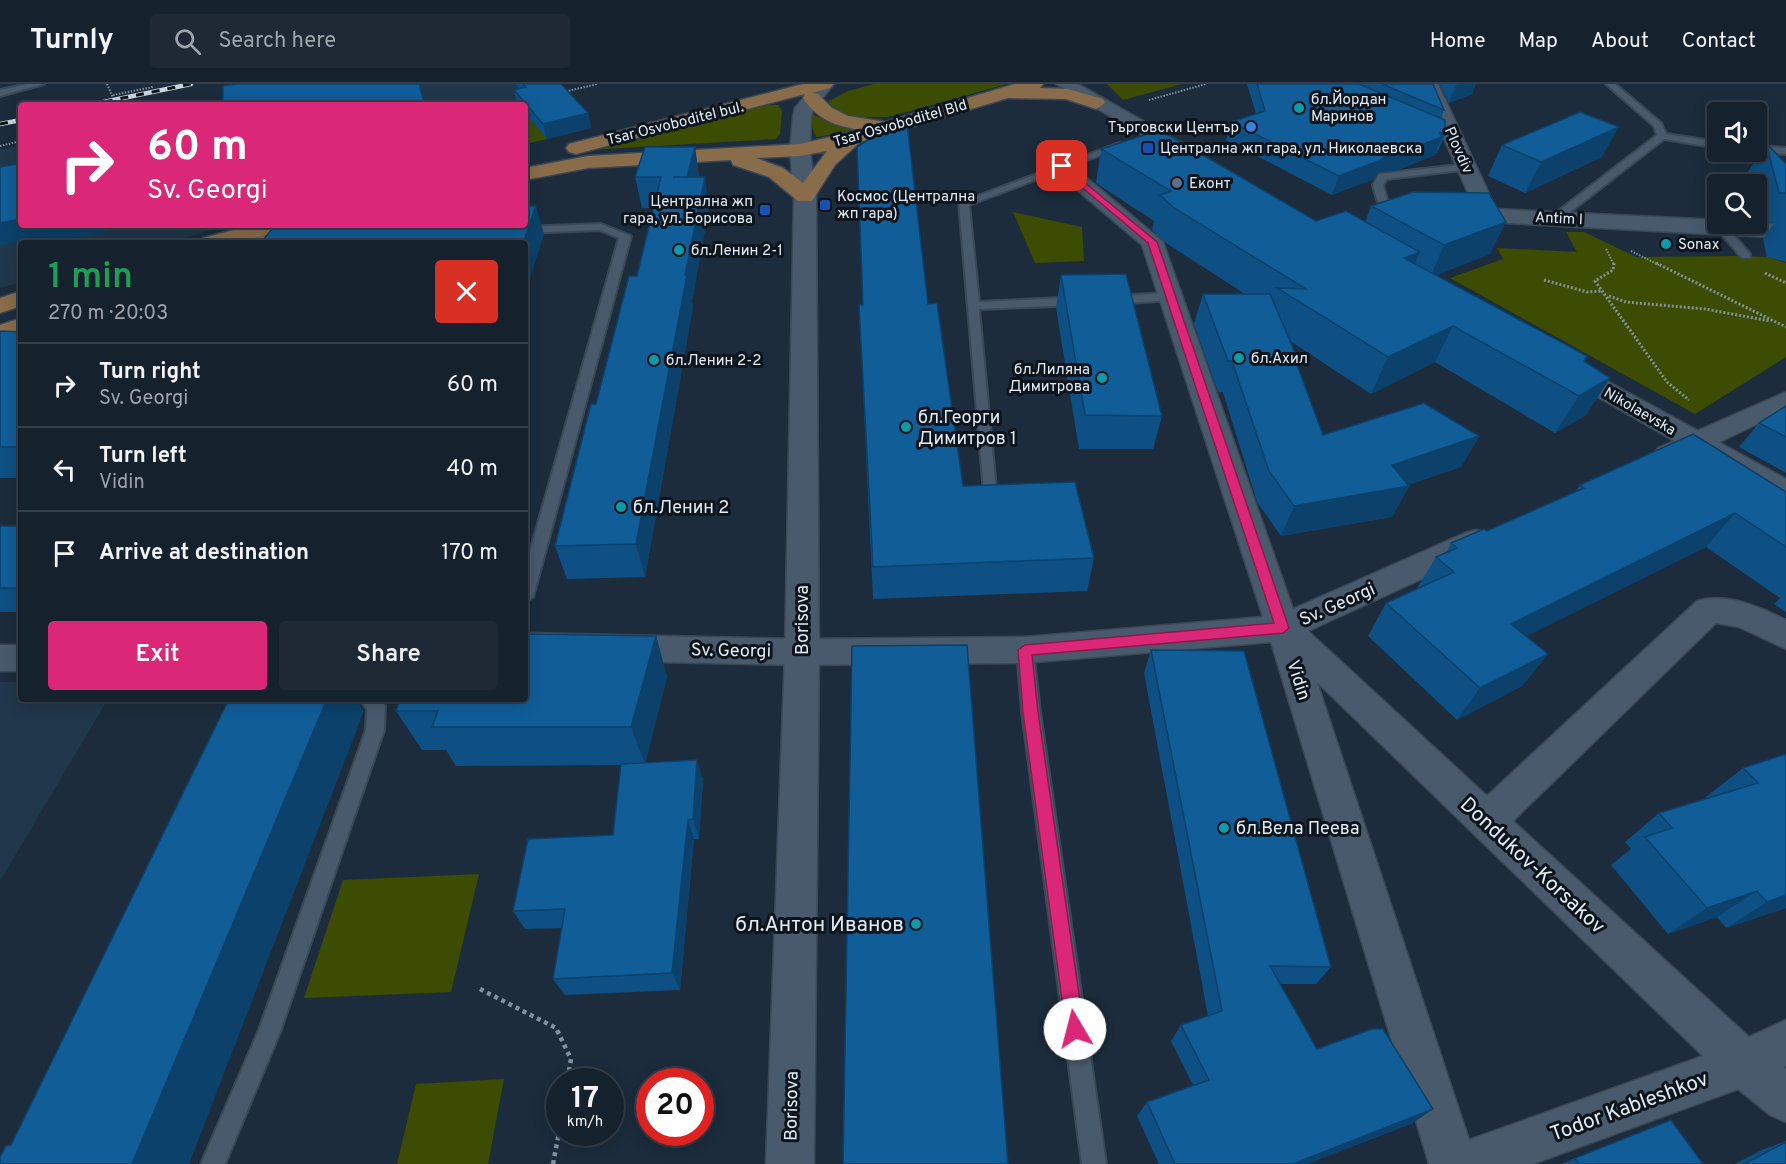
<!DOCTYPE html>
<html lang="en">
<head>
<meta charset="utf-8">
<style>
	body { margin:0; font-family:Overpass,sans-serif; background:#1e2935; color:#f1f3f6; height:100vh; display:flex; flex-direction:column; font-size:22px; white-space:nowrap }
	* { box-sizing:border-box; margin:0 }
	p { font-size:20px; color:#9da3aa }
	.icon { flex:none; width:33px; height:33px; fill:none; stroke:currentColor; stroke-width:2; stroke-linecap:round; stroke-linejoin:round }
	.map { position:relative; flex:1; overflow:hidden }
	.panel { position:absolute; left:18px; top:156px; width:510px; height:462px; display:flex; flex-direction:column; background:#15212d; border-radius:6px; box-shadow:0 3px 15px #0003,0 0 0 2px #343e49 }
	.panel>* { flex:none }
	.hud { position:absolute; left:18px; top:18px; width:510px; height:126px; border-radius:6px; box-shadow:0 3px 15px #0003,0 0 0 2px #343e49; background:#db2777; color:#fff; overflow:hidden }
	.fabs { position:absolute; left:1707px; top:18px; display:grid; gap:12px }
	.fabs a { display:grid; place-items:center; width:60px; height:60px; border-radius:6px; background:#15212d; box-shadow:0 3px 15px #0003,0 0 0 2px #343e49; font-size:30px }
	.speed { position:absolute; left:546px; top:984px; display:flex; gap:12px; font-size:30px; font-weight:700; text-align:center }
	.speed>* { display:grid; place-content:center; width:78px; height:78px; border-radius:50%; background:#15212d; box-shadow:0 3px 15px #0003,0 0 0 2px #343e49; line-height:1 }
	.speed small { font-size:15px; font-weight:400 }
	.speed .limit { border:9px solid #d22; background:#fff; color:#111 }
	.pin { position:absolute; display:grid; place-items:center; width:51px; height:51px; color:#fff; margin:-26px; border-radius:12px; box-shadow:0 3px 9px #0006 }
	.me { position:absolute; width:66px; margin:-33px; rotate:352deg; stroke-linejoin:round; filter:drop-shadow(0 0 4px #0008) }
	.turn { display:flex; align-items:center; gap:21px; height:126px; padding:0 30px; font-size:27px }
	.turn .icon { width:78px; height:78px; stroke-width:2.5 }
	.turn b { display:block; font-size:42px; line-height:51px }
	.round { display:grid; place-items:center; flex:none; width:63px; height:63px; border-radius:6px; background:#1e2935 }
	.head { display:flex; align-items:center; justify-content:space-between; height:102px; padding:0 30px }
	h1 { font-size:36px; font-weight:600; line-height:45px; color:#1e9e55 }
	.action { display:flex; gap:12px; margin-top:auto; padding:12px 30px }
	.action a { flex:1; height:69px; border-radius:6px; background:#db2777; color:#fff; font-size:24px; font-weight:600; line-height:69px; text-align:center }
	.action a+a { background:#1e2935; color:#f1f3f6 }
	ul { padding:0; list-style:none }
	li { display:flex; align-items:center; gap:18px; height:84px; padding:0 30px; border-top:2px solid #343e49 }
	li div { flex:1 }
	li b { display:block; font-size:22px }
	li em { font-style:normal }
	header { display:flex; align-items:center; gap:36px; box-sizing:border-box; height:84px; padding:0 30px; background:#15212d; border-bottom:2px solid #343e49 }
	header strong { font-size:28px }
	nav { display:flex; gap:33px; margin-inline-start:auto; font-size:21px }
	.search { width:420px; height:54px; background:#1e2935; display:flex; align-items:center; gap:15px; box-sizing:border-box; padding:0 21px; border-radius:6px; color:#9da3aa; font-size:22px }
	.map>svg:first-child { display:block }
</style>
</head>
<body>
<header>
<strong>Turnly</strong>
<div class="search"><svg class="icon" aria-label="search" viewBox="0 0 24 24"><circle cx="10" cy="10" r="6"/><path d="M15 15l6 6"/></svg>Search here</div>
<nav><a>Home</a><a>Map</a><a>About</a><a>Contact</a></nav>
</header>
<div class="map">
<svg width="1786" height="1080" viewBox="0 0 1786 1080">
	<rect width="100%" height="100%" fill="#1c2c3c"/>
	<!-- built -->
	<path fill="#21374b" d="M332 0H516L561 51 525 60V21H219Z
		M21 61V141H230L165 159H21V198L0 204V66Z
		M0 598H21V615H108L0 797Z"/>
	<!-- green -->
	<path fill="#3c4d03" d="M874 0H1007L888 33H852L830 23 829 17 848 7Z
		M1107 0H1182L1123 16Z
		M530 18 533 38 547 55 525 60V21H516Z
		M764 21H778L782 26 780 50 776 55 587 66Z
		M812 30 829 38 854 44 855 47 816 53 808 32Z
		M1013 128 1082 143 1084 177 1035 179Z
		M1566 148H1584L1636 173 1735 172 1767 173 1786 179V273L1695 330 1450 194 1503 175 1497 164 1577 168Z
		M479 790 451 908 304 914 343 796Z
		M504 995 488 1080H397L416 1000Z"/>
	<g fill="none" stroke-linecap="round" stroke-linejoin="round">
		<defs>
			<path id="lane" d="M28 0H44L0 12V6Z
				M1606 0H1615L1661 39 1666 50 1718 58V64L1664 55 1561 135H1553V131L1657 51 1654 42Z
				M1119 59 1127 61 969 121 979 218 1080 213 1086 217 1080 221 979 225 996 405 994 409H984L959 119Z
				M1756 62 1786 64V70L1754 68H1756Z
				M1467 80 1472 83 1471 85 1387 95 1383 101 1387 115 1402 128V132H1394L1377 116 1373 101 1379 90Z
				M601 140 631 152 533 513 525 519V485L619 154 600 146 522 149 516 146 522 143Z
				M1718 142H1726L1750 170V174H1742L1718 146Z
				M1170 209 1176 213 1174 216 1111 220 1105 216 1111 212Z
				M1025 559 1031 561 1033 566 1040 628 1106 1080H1082L1022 628 1017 566 1019 561Z
				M359 615 382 617 385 622 384 646 280 948 225 1080H201L259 946 366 646 367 625Z"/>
			<path id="street" d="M1420 0H1438L1496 125 1718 136V140H1786V154L1449 136 1446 131 1449 126 1475 125Z
				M1062 77 1069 79 1163 158 1293 525 1465 449 1476 446 1487 449 1491 457 1487 465 1308 547 1487 712 1697 517C1726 508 1760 523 1786 536V565L1739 543 1716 539 1513 737 1749 953 1786 936V982L1784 983 1786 985V1038L1770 1031 1738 1005 1533 1080H1429L1271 558 1025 579 802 581 525 575V549L802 555 1025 553 1263 533 1142 161 1055 87 1052 83 1055 79ZM1317 598 1703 972 1469 1056Z
				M1786 308V326L1678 378 1668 380 1658 378 1654 371 1658 364Z
				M0 561H21V587H0Z"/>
			<path id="secondary" d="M815 0H834L813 25 811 33 810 66 816 113 819 568 814 1080H766L785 568 794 113 790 66 793 33 795 24Z
				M1056 0H1078L1196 67 1199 71 1196 75H1182Z
				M1563 275 1572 278 1786 395V418L1776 415 1554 288 1550 283 1554 278Z"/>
			<path id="primary" d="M803 0H833L830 4 812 9 818 10 832 24 848 32 886 38 1015 0H1043L1040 4 1068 5 1103 15 1105 19 1096 25 1066 15 1008 14 860 58 835 81 812 117H798L769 93 733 81 731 76 588 84 525 96V84L588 72 800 60 860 46C835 42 817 35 803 14L805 10 576 70 569 68 566 64 569 60ZM827 67 803 99 783 84 756 74 800 72Z
				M253 141H289L286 146 236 159H200L203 154Z
				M307 141H343L340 146 290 159H253L256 154Z
				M21 207V222L0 229V214Z
				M21 234V250L0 257V241Z"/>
		</defs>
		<!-- lane casing -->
		<use href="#lane" stroke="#3a4856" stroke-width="4"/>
		<!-- street casing -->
		<use href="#street" stroke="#3a4856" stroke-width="3"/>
		<!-- secondary casing -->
		<use href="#secondary" stroke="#3a4856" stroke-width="3"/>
		<!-- primary casing -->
		<use href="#primary" stroke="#3a4856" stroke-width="3"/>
		<!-- path-far2 -->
		<path stroke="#82909d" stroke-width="2" stroke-dasharray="1.5 1.5" stroke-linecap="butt" d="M107 0 116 21
			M563 8 598 0
			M113 11 153 3
			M1149 16 1206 0
			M499 21 521 16
			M0 62 21 57
			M1606 165 1614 181
			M1631 167 1659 181"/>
		<!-- path-far1 -->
		<path stroke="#82909d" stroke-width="3" stroke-dasharray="2 2" stroke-linecap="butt" d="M1614 179 1613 186 1595 197 1667 298 1689 316
			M1656 179 1786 243
			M1765 189 1786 199
			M1544 196 1587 208 1602 207
			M1609 212 1626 218 1705 225 1770 237"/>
		<!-- path -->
		<path stroke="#82909d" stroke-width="4.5" stroke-dasharray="4 4" stroke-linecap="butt" d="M480 905 556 944 571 975 567 998
			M553 1080 560 1043"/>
		<!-- lane -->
		<use href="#lane" fill="#485a6c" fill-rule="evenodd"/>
		<!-- street -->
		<use href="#street" fill="#485a6c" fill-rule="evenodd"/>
		<!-- secondary -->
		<use href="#secondary" fill="#485a6c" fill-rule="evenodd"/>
		<!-- primary -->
		<use href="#primary" fill="#896c4a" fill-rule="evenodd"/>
		<defs>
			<path id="rail" d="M89 21 191 0
				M0 40 21 36"/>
		</defs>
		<!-- rail casing -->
		<use href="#rail" stroke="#c9d5e0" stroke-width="4.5"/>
		<!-- rail -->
		<use href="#rail" stroke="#0d141b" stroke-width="3" stroke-dasharray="8" stroke-linecap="butt"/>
	</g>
	<!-- wall -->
	<path fill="#0e5083" d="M516 0H561L588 29 591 44 547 55 525 29V21H518L514 6 519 5Z
		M1247 0H1433L1444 26 1441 35 1445 51 1437 69H1436L1435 71 1398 86 1379 88 1374 95 1332 111 1226 56 1231 38 1256 30Z
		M1440 0H1476L1472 10 1449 19Z
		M1766 59 1786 80V178L1767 173 1763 155 1774 139 1759 138 1756 126V100H1751L1748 88Z
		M1502 61 1602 73 1525 109 1488 92Z
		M695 63 699 93 709 124 692 217 693 223 645 493 567 495 555 462 596 320 637 192 654 124H642L635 93Z
		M1101 65 1316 137 1365 138 1371 122 1490 170 1436 191 1610 294 1586 331 1555 349 1435 278 1371 310 1290 257 1299 278 1297 282 1323 351 1479 352 1461 383 1408 401 1409 402 1392 433 1281 452 1257 418 1223 308H1218L1194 240 1203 210H1245L1166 159 1152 146 1154 137 1096 99Z
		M544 150 528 199H525V159Z
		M1061 191 1162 332 1153 365H1079L1056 224Z
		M928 220 963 402 1094 474 1087 507 873 515 859 221Z
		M21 248V394H0V249Z
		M1786 322V389L1739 363 1759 339Z
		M1580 401 1786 408V528L1774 520 1780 514 1706 463 1526 552 1548 570 1522 602 1457 636 1368 552 1386 519 1416 506 1436 473 1446 469 1451 459 1487 447 1575 408Z
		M0 442H21V528H0Z
		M656 552 667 593 645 679 697 676 703 696 699 755H694L680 906 565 911 553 895 562 844 525 845 513 827 613 751 621 681 456 682 446 666H422L396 627Z
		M1151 566 1331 883 1316 900H1280L1317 965 1413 1039 1307 1080H1159L1137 1032 1147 1018 1193 1001 1171 957 1181 941 1208 932 1144 589Z
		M1786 671V824L1726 844 1717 833 1668 850 1611 781 1631 765 1625 758 1659 729 1708 715 1706 713 1743 684Z
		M1786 1057V1080H1735L1762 1066Z
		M1575 1074 1703 1080H1561Z"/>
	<!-- shaded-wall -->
	<path fill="#0b416a" d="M419 0H420L426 21H425Z
		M1458 0H1476L1472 10 1449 19 1456 1Z
		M588 29 591 44 547 55 543 40Z
		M1619 43 1602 73 1525 109 1541 78Z
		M1442 53 1435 71 1398 86 1379 88 1374 95 1332 111 1339 92 1386 69Z
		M695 63 699 93H687Z
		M705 93 709 124 692 217 693 223 645 493 636 460 685 191Z
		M536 122 544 150 528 199 525 190V159H523Z
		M21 135V141H133L56 159H49L44 152 0 162V139Z
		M1506 138 1490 170 1430 194 1444 161Z
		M1420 168 1404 203V174Z
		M1453 242 1435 278 1371 310 1388 273Z
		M1610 294 1586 331 1555 349 1579 312Z
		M1479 352 1461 383 1402 403 1409 402 1392 433 1281 452 1294 422 1392 381Z
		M1735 429 1706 463 1487 572 1511 540Z
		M656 552 667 593 645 681 631 643Z
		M1548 570 1522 602 1457 636 1480 604Z
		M327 615H356L364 627 189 1080H132Z
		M697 676 703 696 699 755 693 735Z
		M688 736 694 755 680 906 672 889Z
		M1757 807 1717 833 1668 850 1707 824Z
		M1786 811V824L1726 844 1767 818Z
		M1433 1025 1413 1039 1307 1080H1293Z"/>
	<!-- building -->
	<path fill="#105d98" stroke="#0b416a" stroke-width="1.5" d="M237 0H419L425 21H223V2Z
		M523 0H561L588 29 543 40 514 6 526 3Z
		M1257 0H1359L1445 36V51L1440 49 1442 53 1405 67 1386 69 1381 76 1339 92 1231 38 1265 27Z
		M1382 0H1433L1444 26Z
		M1580 28 1619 43 1541 78 1502 61Z
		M907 39 928 220 937 219 963 402 1075 398 1094 474 873 483 859 221H863L857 63 883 46Z
		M1160 46 1316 137 1346 127 1420 168 1404 174 1587 272 1584 277 1610 294 1579 312 1453 242 1388 273 1277 204 1306 205 1174 124 1160 111 1171 107 1101 65Z
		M1766 59 1786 80V109H1779Z
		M645 63H695L687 93H673H705L685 191H687L636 460 555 462 591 320H596L629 192H637L661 93H635Z
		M21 79V135L0 139V83Z
		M1413 108 1489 109 1506 138 1444 161 1371 122Z
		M525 122H536L523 159H260L276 141 475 142V141H525Z
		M1126 190 1162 332 1085 331 1061 191Z
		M1203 210H1270L1299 278H1296L1323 351 1424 319 1479 352 1392 381 1409 402 1294 422 1269 387 1232 277H1228Z
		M1 247 21 248V363H0V249Z
		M1786 322V353L1759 339Z
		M1693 350 1786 408V463L1735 429 1511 540 1548 570 1480 604 1386 519 1454 488 1436 473 1457 464 1451 459 1484 445 1487 447 1584 404 1580 401Z
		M0 442H21V504H0Z
		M525 550 656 552 631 643H432L438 627H396L400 615H525Z
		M967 561 1008 1080H843L852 562Z
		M1151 566 1244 567 1331 883 1270 882 1317 965 1372 945H1383L1433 1025 1293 1080H1175L1147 1018 1209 996 1181 941 1222 927Z
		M229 615H327L132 1080H0V1073L6 1062 11 1061Z
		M1786 670V811L1767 818 1757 807 1707 824 1645 753 1672 744 1659 729 1758 699 1743 684Z
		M697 676 693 735 688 736 672 889 553 895 565 825 513 827 528 755 613 751 621 680Z
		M1671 1036 1703 1080H1579L1575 1074Z
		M1786 1058V1080H1744Z"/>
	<!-- route -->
	<path fill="#db2777" stroke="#8e194d" stroke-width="1.5" d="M1062 80 1157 158 1289 544 1283 549 1032 571 1038 628 1084 945 1082 951 1075 954 1069 951 1066 945 1023 628 1018 566 1025 561 1274 539 1148 159 1059 84Z"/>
	<!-- markers -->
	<g fill="#0f9aa8" stroke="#0d141b" stroke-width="2">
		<circle cx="1299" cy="24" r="6"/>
		<circle cx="1666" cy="160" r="6"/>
		<circle cx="679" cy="166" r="6"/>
		<circle cx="1239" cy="274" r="6"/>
		<circle cx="654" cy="276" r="6"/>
		<circle cx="1102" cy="294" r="6"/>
		<circle cx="906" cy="343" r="6"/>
		<circle cx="621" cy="423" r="6"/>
		<circle cx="1224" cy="744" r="6"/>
		<circle cx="916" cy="840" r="6"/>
	</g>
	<circle fill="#3f7fe0" stroke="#0d141b" stroke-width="2" cx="1251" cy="43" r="6"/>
	<g fill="#1a4fb4" stroke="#0d141b" stroke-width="2">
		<rect x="1142" y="58" width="12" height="12" rx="3"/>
		<rect x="819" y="115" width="12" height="12" rx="3"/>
		<rect x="759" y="120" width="12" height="12" rx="3"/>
	</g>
	<circle fill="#5c6f8a" stroke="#0d141b" stroke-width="2" cx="1177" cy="99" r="6"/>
	<g text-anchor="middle" stroke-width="6" stroke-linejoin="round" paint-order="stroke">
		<!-- far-poi labels -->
		<g font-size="15" fill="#e0ebf6" stroke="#0d141b" text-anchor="start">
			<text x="1311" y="20">бл.Йордан<tspan x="1311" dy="17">Маринов</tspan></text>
			<text x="1239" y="48" text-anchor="end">Търговски Център</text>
			<text x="1160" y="69">Централна жп гара, ул. Николаевска</text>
			<text x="1189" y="104">Еконт</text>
			<text x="837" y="117">Космос (Централна<tspan x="837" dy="17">жп гара)</tspan></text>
			<text x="753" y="122" text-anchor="end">Централна жп<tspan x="753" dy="17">гара, ул. Борисова</tspan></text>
			<text x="1678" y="165">Sonax</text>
			<text x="691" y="171">бл.Ленин 2-1</text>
			<text x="1251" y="279">бл.Ахил</text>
			<text x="666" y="281">бл.Ленин 2-2</text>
			<text x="1090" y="290" text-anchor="end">бл.Лиляна<tspan x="1090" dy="17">Димитрова</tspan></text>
		</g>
		<!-- far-street labels -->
		<g font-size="15" fill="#e0ebf6" stroke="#0d141b">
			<text transform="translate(675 39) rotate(-14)" y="5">Tsar Osvoboditel bul.</text>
			<text transform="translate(900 39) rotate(-16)" y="5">Tsar Osvoboditel Bld</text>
			<text transform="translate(1459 66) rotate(66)" y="5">Plovdiv</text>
			<text transform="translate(1559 134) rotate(3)" y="5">Antim I</text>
			<text transform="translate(1640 327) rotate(30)" y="5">Nikolaevska</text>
		</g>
		<!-- poi labels -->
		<g font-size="18" fill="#e0ebf6" stroke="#0d141b" text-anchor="start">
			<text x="918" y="339">бл.Георги<tspan x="918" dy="21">Димитров 1</tspan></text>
			<text x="633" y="429">бл.Ленин 2</text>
			<text x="1236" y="750">бл.Вела Пеева</text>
		</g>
		<!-- street labels -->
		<g font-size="18" fill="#e0ebf6" stroke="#0d141b">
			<text transform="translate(1337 520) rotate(-24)" y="6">Sv. Georgi</text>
			<text transform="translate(802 536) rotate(-90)" y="6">Borisova</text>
			<text transform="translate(731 566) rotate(1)" y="6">Sv. Georgi</text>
			<text transform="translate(1299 596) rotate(72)" y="6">Vidin</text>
			<text transform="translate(791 1022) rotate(-89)" y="6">Borisova</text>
		</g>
		<!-- near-street labels -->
		<g font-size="21" fill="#e0ebf6" stroke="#0d141b">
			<text transform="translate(1533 781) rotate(43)" y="7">Dondukov-Korsakov</text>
			<text transform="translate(1629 1022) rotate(-20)" y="7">Todor Kableshkov</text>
		</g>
		<!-- near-poi labels -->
		<g font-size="21" fill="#e0ebf6" stroke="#0d141b" text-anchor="end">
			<text x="904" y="847">бл.Антон Иванов</text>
		</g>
	</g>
</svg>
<div class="fabs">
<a><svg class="icon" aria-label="sound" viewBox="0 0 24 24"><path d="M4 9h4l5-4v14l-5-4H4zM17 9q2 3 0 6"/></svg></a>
<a><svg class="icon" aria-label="search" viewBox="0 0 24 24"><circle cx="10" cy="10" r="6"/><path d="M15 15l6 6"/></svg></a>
</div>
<div class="speed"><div>17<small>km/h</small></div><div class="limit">20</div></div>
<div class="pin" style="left:1062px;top:82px;background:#d93025"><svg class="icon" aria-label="arrive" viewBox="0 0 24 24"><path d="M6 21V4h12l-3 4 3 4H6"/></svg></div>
<svg class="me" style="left:1075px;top:945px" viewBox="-20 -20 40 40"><circle r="19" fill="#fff"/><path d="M0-13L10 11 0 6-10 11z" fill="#db2777"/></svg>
<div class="hud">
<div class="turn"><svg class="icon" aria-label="right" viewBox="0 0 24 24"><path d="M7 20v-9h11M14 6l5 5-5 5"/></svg><div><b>60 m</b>Sv. Georgi</div></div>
</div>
<section class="panel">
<div class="head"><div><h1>1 min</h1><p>270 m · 20:03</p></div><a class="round" style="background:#d93025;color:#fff"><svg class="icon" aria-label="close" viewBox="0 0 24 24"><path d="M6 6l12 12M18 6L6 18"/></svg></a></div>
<ul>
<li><svg class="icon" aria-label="right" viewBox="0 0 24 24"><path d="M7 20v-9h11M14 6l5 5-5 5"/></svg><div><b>Turn right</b><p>Sv. Georgi</p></div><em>60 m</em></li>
<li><svg class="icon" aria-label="left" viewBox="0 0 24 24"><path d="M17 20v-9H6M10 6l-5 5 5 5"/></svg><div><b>Turn left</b><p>Vidin</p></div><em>40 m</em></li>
<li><svg class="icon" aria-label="arrive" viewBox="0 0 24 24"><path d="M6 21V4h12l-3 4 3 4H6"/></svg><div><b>Arrive at destination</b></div><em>170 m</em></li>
</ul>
<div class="action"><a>Exit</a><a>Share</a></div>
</section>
</div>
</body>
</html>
